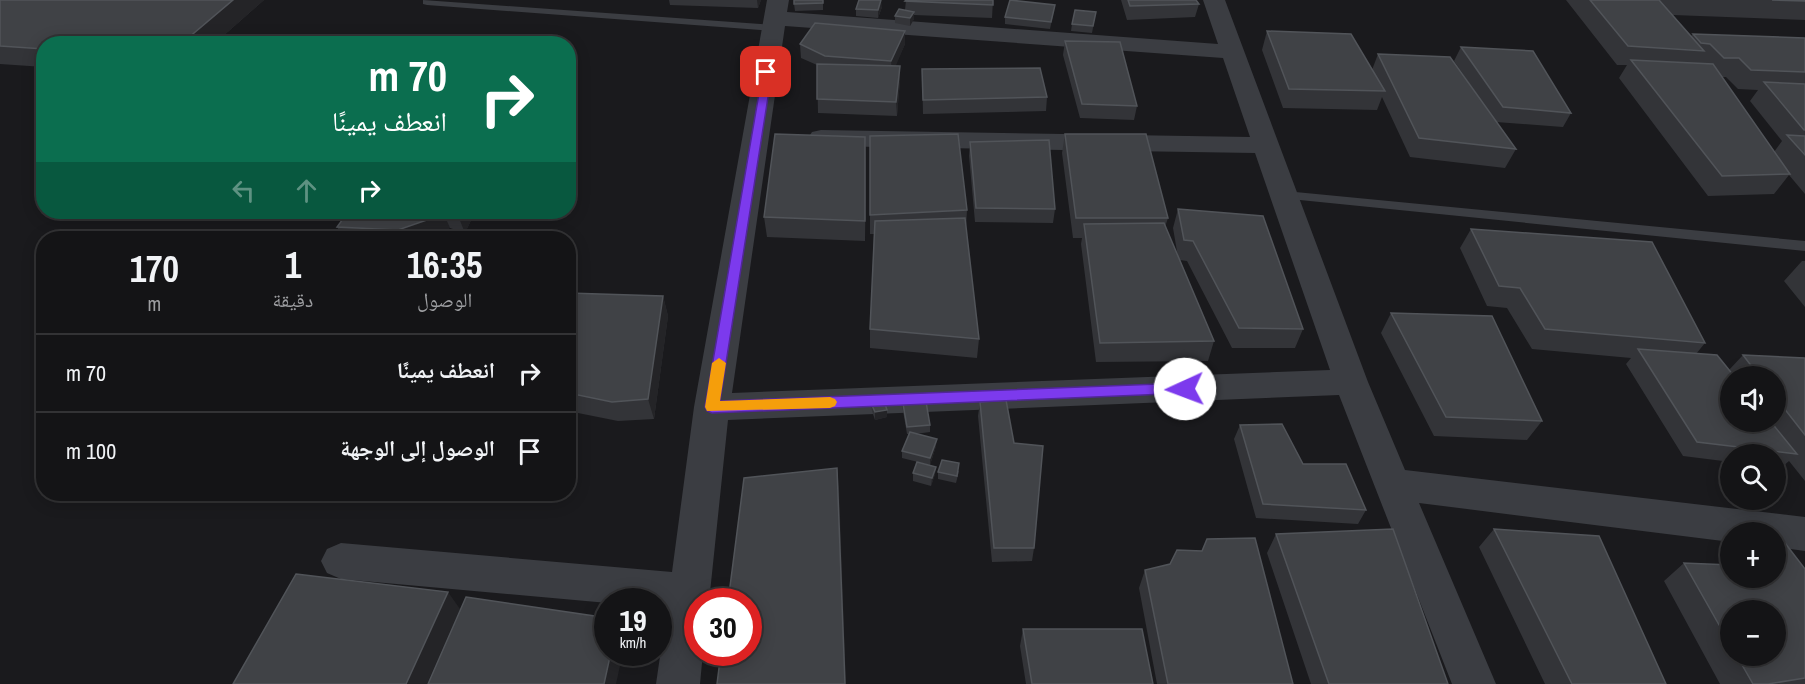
<!DOCTYPE html>
<html lang="ar">
<head>
<meta charset="utf-8">
<style>
	body { margin:0; font-family:"Archivo Narrow","Noto Naskh Arabic",sans-serif; background:#212123; color:#f1f3f6; direction:rtl; height:100vh; display:flex; flex-direction:column; font-size:22px; white-space:nowrap }
	* { box-sizing:border-box; margin:0 }
	p { font-size:20px; color:#9d9ea1 }
	.icon { flex:none; width:33px; height:33px; fill:none; stroke:currentColor; stroke-width:2; stroke-linecap:round; stroke-linejoin:round }
	.map { position:relative; flex:1; overflow:hidden; direction:ltr }
	.panel { position:absolute; left:36px; top:231px; width:540px; height:270px; display:flex; flex-direction:column; background:#141416; border-radius:24px; box-shadow:0 3px 15px #0003,0 0 0 2px #333335; direction:rtl }
	.panel>* { flex:none }
	.top-card { position:absolute; left:36px; top:36px; width:540px; height:183px; border-radius:24px; box-shadow:0 3px 15px #0003,0 0 0 2px #333335; direction:rtl; background:#0b6e4f; color:#fff; overflow:hidden }
	.buttons { position:absolute; left:1720px; top:366px; display:grid; gap:12px }
	.buttons a { display:grid; place-items:center; width:66px; height:66px; border-radius:50%; background:#141416; box-shadow:0 3px 15px #0003,0 0 0 2px #333335; font-size:30px }
	.speed { position:absolute; left:594px; top:588px; display:flex; gap:12px; font-size:30px; font-weight:700; text-align:center }
	.speed>* { display:grid; place-content:center; width:78px; height:78px; border-radius:50%; background:#141416; box-shadow:0 3px 15px #0003,0 0 0 2px #333335; line-height:1 }
	.speed small { font-size:15px; font-weight:400 }
	.speed .limit { border:9px solid #d22; background:#fff; color:#111 }
	.pin { position:absolute; display:grid; place-items:center; width:51px; height:51px; color:#fff; margin:-26px; border-radius:12px; box-shadow:0 3px 9px #0006 }
	.me { position:absolute; width:66px; margin:-33px; rotate:268deg; stroke-linejoin:round; filter:drop-shadow(0 0 4px #0008) }
	.turn { display:flex; align-items:center; gap:21px; height:126px; padding:0 30px; font-size:27px }
	.turn .icon { width:78px; height:78px; stroke-width:2.5 }
	.turn b { display:block; font-size:42px; line-height:51px }
	.lanes { display:flex; align-items:center; height:57px; padding:0 30px; background:#0003; justify-content:center; gap:30px; direction:ltr }
	.lanes .off { opacity:.35 }
	.eta { display:flex; justify-content:space-evenly; align-items:center; height:102px; text-align:center }
	.eta b { font-size:36px; font-weight:700; line-height:42px }
	ul { padding:0; list-style:none }
	li { display:flex; align-items:center; gap:18px; height:78px; padding:0 30px; border-top:2px solid #333335 }
	li div { flex:1 }
	li b { display:block; font-size:22px }
	li em { font-style:normal }
	.map>svg:first-child { display:block }
</style>
</head>
<body>
<div class="map">
<svg width="1805" height="684" viewBox="0 0 1805 684">
	<rect width="100%" height="100%" fill="#1a1a1d"/>
	<g fill="none" stroke-linecap="round" stroke-linejoin="round">
		<!-- lane -->
		<path fill="#3b3d42" fill-rule="evenodd" d="M423 0 774 25 780 28 774 31 427 5 423 4Z
			M1285 191 1805 241V251L1280 198 1278 195 1280 192Z"/>
		<!-- street -->
		<path fill="#3b3d42" fill-rule="evenodd" d="M767 0H789L787 12 1218 44 1203 0H1225L1368 382 1405 470 1805 517V551L1776 547V532H1731V542L1419 503 1496 684H1452L1339 395 728 420 709 602H698V652H703L700 684H656L667 608H658V602L608 603 341 579 327 573 321 561 327 549 341 543 672 572 694 407ZM785 26 1223 58 1250 137 821 130 812 132 808 138 812 144 821 146 1255 153 1330 370 732 393Z"/>
	</g>
	<!-- wall -->
	<path fill="#333438" fill-rule="evenodd" d="M0 0H264L214 44H44V67L0 64Z
		M669 0H761L758 8 670 5Z
		M823 0V10L795 11 794 4Z
		M906 0H993L992 18 914 15V19L910 26 895 23V16L905 10Z
		M1121 0H1196L1199 4 1195 17 1127 20Z
		M1566 0H1805V20L1673 15 1691 36 1693 34 1805 38V194L1789 175 1774 194 1708 196 1619 78 1627 65H1617ZM1722 77H1726L1738 89 1758 90 1750 101 1782 141 1774 152Z
		M1055 5 1050 29 1005 24V17Z
		M882 7 878 18 856 16V9Z
		M1096 12 1092 33 1071 31 1072 24Z
		M1267 31 1372 70 1378 54 1478 96 1454 61 1461 47 1571 113 1563 127 1496 122 1516 149 1505 168 1410 157 1382 97 1377 110 1283 108 1262 50Z
		M1065 41 1137 106 1134 120 1080 118 1063 55Z
		M800 44H905L895 66 900 80 897 116 818 113 817 65 801 58Z
		M922 69 1047 97 1046 111 923 114Z
		M1065 134 1168 218 1165 227 1178 257 1173 228 1178 209 1303 329 1295 348H1232L1187 261 1180 260 1214 341 1208 361 1096 362 1081 244 1082 238H1073L1062 153Z
		M970 142 1055 209 1053 223 975 222 969 156Z
		M866 156 865 241 767 237 764 217Z
		M967 210 966 229 979 339 977 358 870 348V329L874 234H870V215Z
		M348 212 474 214 465 233 450 228 422 238H343L337 227Z
		M1471 229 1705 343 1696 354 1729 370 1743 355 1805 358V481L1789 461 1781 468 1776 467V454H1731V462L1683 456 1626 364 1631 358 1532 349 1507 308 1487 306 1460 248ZM1731 376H1776V422H1731Z
		M1802 261H1805V307L1784 281Z
		M568 293 663 296 668 316 654 419 618 421 573 412 568 406Z
		M1391 313 1542 421 1527 440 1434 436 1381 333Z
		M902 398 930 425V432L915 434 936 446 930 465 902 458V451L909 434H907L902 405Z
		M980 402 1034 548 1032 561 992 562 978 416Z
		M871 403 887 410V417L875 420 872 411Z
		M1240 425 1303 464 1366 510 1358 524 1256 518 1234 439Z
		M936 467 935 474 931 486 913 481V473Z
		M959 471 956 483 938 479V472Z
		M1494 529 1666 684H1545L1479 547Z
		M1276 534 1448 684H1311L1267 553Z
		M1684 563 1805 569V684H1720L1664 581ZM1731 610 1776 656H1731Z
		M1145 570 1293 684H1157L1139 588Z
		M1023 629 1153 684H1026L1020 646Z"/>
	<!-- shaded-wall -->
	<path fill="#242427" d="M233 0H264L214 44H181Z
		M757 0H761L758 8Z
		M881 0 882 7 878 18V10Z
		M914 12V19L910 26V18Z
		M905 31V44L892 75 891 61Z
		M900 66V80L897 116 896 102Z
		M865 137 866 156 865 241Z
		M462 212H472L474 214 465 233 459 218Z
		M444 214 450 228 422 238H402L398 230Z
		M663 296 668 316 654 419 648 399Z
		M887 410V417L875 420V412Z
		M937 439 936 446 930 465V458Z
		M936 467 935 474 931 486 932 478Z
		M837 468 839 487 846 684H845Z
		M448 592 460 609 427 684H406Z
		M611 652H623L616 684H604Z"/>
	<!-- building -->
	<path fill="#404246" stroke="#515459" stroke-width="1.5" d="M0 0H233L181 44H44V49L0 46Z
		M794 0H823V3L794 4Z
		M859 0H881L878 10 856 9Z
		M906 0H993V5L905 1Z
		M1010 0 1055 5 1051 22 1005 17Z
		M1128 0H1196L1199 4 1130 6Z
		M1590 0H1659L1704 51 1628 46Z
		M1772 0H1805V1Z
		M899 9 914 12 910 18 895 16Z
		M1075 10 1096 12 1093 26 1072 24Z
		M815 23 905 31 891 61 825 56 800 44Z
		M1267 31 1351 34 1385 91 1289 89Z
		M1693 34 1805 38V72L1751 70 1739 58H1724L1710 44 1701 43Z
		M1065 41 1120 42 1137 106 1082 104Z
		M1461 47 1533 51 1571 113 1503 107Z
		M1378 54 1450 57 1516 149 1419 138Z
		M1631 60 1713 64 1790 174 1722 176Z
		M817 64 900 66 896 102 817 99Z
		M1040 68 1047 97 923 100 922 69Z
		M1764 82 1805 84V130H1804Z
		M775 134 865 137V221L764 217Z
		M958 134 967 210 870 215V136Z
		M1065 134H1146L1168 218H1076Z
		M1787 135 1805 136V155Z
		M1049 140 1055 209 976 208 970 142Z
		M1178 209 1263 216 1303 329 1239 328 1193 241 1184 240Z
		M348 212H462L459 218 444 214 398 230 337 227Z
		M965 218 979 339 870 329 875 221Z
		M1164 223 1214 341 1100 343 1084 224Z
		M1471 229 1652 242 1705 343 1545 329 1520 288 1499 286Z
		M568 293 663 296 648 399 612 402 568 393Z
		M1391 313 1492 316 1542 421 1446 417Z
		M1638 349 1717 355 1734 376H1731V422H1771L1797 454 1697 442Z
		M1743 355 1805 358V435L1776 398V376H1759Z
		M925 396 930 425 907 427 902 398Z
		M1006 400 1014 443 1043 446 1034 548H994L980 402Z
		M884 401 887 410 875 412 871 403Z
		M1282 424 1303 464H1346L1366 510 1263 504 1240 425Z
		M910 432 937 439 930 458 902 451Z
		M942 460 959 463 957 476 938 472Z
		M917 462 936 467 932 478 913 473Z
		M837 468 845 684H717L721 652H748V602H728L744 478Z
		M1393 529 1448 684H1329L1276 534Z
		M1494 529 1599 536 1666 684H1572Z
		M1255 538 1293 684H1168L1145 570 1170 564 1177 550 1202 551 1207 539Z
		M1776 542 1785 543 1805 569V678L1768 684H1753L1737 656H1776V610H1731V646L1684 563 1731 565V578H1776Z
		M296 574 448 592 406 684H233Z
		M466 597 608 618V652H611L604 684H428Z
		M1023 629H1142L1153 684H1032Z"/>
	<!-- route -->
	<path fill="#7c3aed" stroke="#51269a" stroke-width="1.5" d="M763 70 772 72 720 401 1185 383 1192 389 1190 393 712 413 707 411 705 407Z"/>
	<!-- slow -->
	<path fill="#f59e0b" d="M719 358 726 363 720 401 830 397 835 399 837 402 835 406 830 408 707 411 705 407 712 363Z"/>
</svg>
<div class="buttons">
<a><svg class="icon" aria-label="sound" viewBox="0 0 24 24"><path d="M4 9h4l5-4v14l-5-4H4zM17 9q2 3 0 6"/></svg></a>
<a><svg class="icon" aria-label="search" viewBox="0 0 24 24"><circle cx="10" cy="10" r="6"/><path d="M15 15l6 6"/></svg></a>
<a>+</a>
<a>−</a>
</div>
<div class="speed"><div>19<small>km/h</small></div><div class="limit">30</div></div>
<div class="pin" style="left:766px;top:72px;background:#d93025"><svg class="icon" aria-label="arrive" viewBox="0 0 24 24"><path d="M6 21V4h12l-3 4 3 4H6"/></svg></div>
<svg class="me" style="left:1185px;top:389px" viewBox="-20 -20 40 40"><circle r="19" fill="#fff"/><path d="M0-13L10 11 0 6-10 11z" fill="#7c3aed"/></svg>
<div class="top-card">
<div class="turn"><svg class="icon" aria-label="right" viewBox="0 0 24 24"><path d="M7 20v-9h11M14 6l5 5-5 5"/></svg><div><b>70 m</b>انعطف يمينًا</div></div>
<div class="lanes"><svg class="icon off" aria-label="left" viewBox="0 0 24 24"><path d="M17 20v-9H6M10 6l-5 5 5 5"/></svg><svg class="icon off" aria-label="ahead" viewBox="0 0 24 24"><path d="M12 20V5M6 11l6-6 6 6"/></svg><svg class="icon" aria-label="right" viewBox="0 0 24 24"><path d="M7 20v-9h11M14 6l5 5-5 5"/></svg></div>
</div>
<section class="panel">
<div class="eta">
<div><b>16:35</b><p>الوصول</p></div>
<div><b>1</b><p>دقيقة</p></div>
<div><b>170</b><p>m</p></div>
</div>
<ul>
<li><svg class="icon" aria-label="right" viewBox="0 0 24 24"><path d="M7 20v-9h11M14 6l5 5-5 5"/></svg><div><b>انعطف يمينًا</b></div><em>70 m</em></li>
<li><svg class="icon" aria-label="arrive" viewBox="0 0 24 24"><path d="M6 21V4h12l-3 4 3 4H6"/></svg><div><b>الوصول إلى الوجهة</b></div><em>100 m</em></li>
</ul>
</section>
</div>
</body>
</html>
